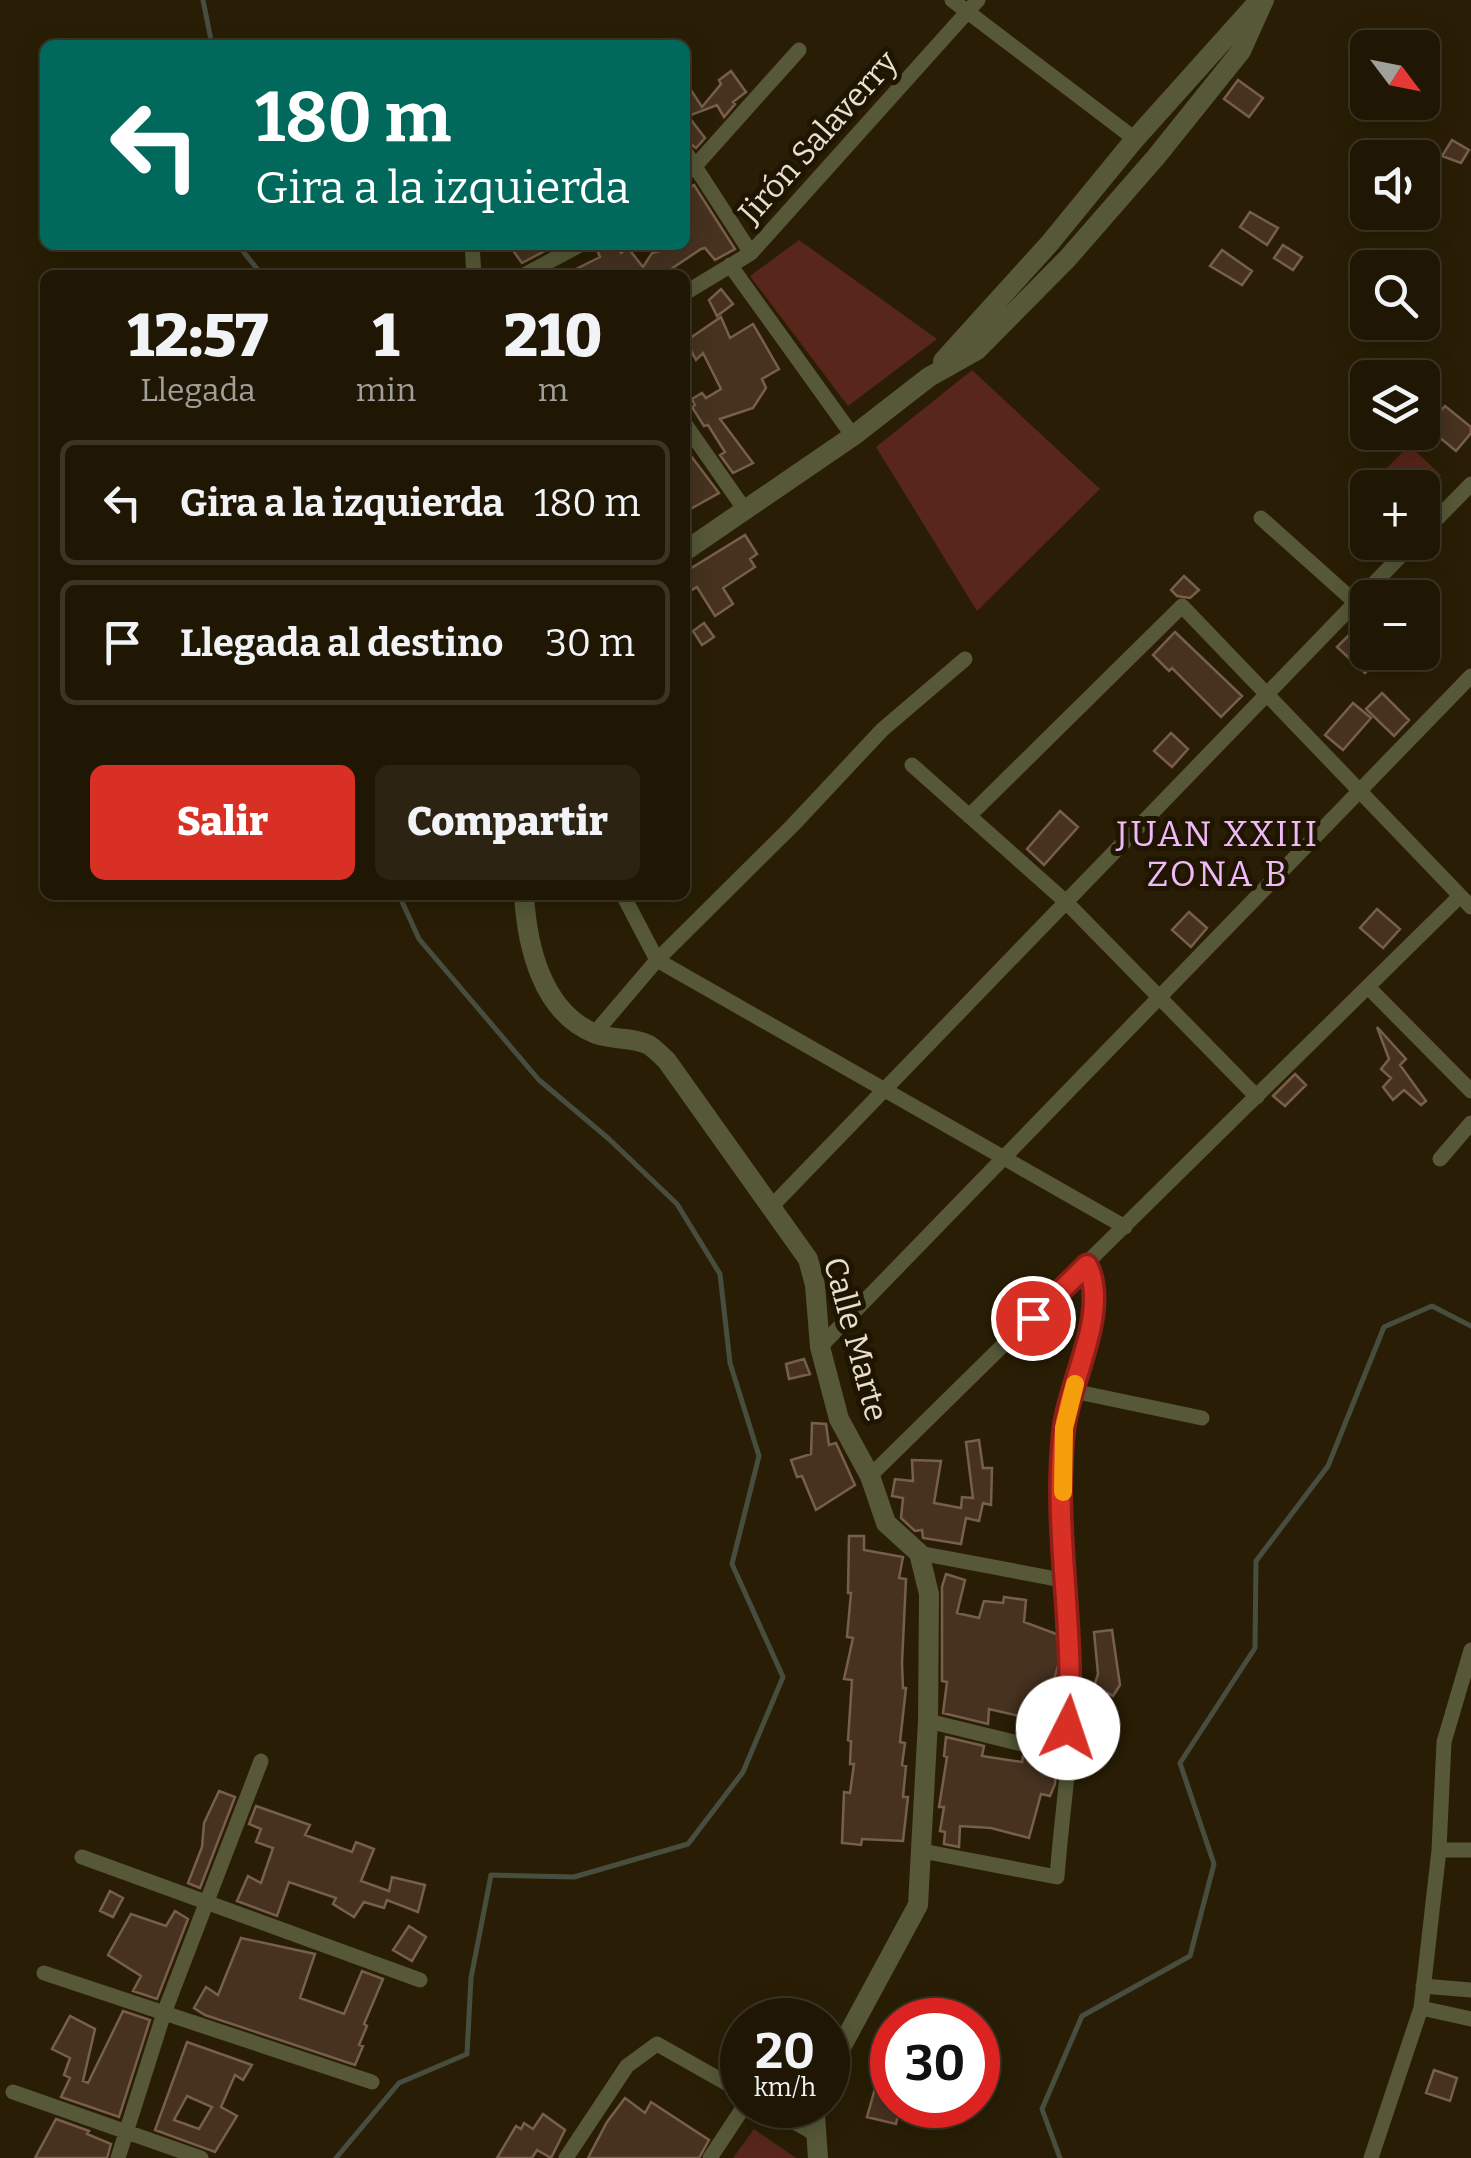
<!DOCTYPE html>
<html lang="es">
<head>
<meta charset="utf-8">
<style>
	body { margin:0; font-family:Bitter,serif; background:#2c2313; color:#f1f3f6; height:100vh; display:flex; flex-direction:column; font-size:38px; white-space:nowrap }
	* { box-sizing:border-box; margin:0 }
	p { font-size:32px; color:#a19f9a }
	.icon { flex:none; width:55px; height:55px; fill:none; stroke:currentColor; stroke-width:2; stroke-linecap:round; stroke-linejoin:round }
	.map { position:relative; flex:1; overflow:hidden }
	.drawer { position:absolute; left:40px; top:270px; width:650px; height:630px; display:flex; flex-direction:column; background:#1f1604; border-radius:15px; box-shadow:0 5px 25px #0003,0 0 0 2px #3c3526 }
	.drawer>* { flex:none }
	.banner { position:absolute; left:40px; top:40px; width:650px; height:210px; border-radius:15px; box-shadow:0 5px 25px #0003,0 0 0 2px #3c3526; background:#00695c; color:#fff; overflow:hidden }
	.needle { width:65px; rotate:122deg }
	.buttons { position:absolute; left:1350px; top:30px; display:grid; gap:20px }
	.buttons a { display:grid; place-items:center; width:90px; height:90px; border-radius:15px; background:#1f1604; box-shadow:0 5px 25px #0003,0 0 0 2px #3c3526; font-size:50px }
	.speed { position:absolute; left:720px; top:1998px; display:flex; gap:20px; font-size:50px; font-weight:700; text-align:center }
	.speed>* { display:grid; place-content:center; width:130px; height:130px; border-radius:50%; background:#1f1604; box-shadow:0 5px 25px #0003,0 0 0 2px #3c3526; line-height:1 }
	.speed small { font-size:25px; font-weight:400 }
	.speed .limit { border:15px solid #d22; background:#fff; color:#111 }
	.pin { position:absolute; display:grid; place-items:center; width:85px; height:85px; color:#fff; margin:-42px; border:5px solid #fff; border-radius:50%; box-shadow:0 2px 10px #0007 }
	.me { position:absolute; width:110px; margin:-55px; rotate:4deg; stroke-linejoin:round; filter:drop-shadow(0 0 8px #0008) }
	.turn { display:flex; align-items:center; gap:35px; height:210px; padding:0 50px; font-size:45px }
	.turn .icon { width:130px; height:130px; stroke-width:2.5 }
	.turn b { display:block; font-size:70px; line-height:85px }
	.eta { display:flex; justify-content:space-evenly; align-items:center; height:170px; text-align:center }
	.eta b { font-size:60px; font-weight:800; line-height:70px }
	.action { display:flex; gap:20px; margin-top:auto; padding:20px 50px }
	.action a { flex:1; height:115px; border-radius:15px; background:#d93025; color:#fff; font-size:40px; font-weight:800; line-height:115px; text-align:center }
	.action a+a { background:#2c2313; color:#f1f3f6 }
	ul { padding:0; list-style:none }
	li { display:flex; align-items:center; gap:30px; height:125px; margin:0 20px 15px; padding:0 30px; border:5px solid #3c3526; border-radius:15px }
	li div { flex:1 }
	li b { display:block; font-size:38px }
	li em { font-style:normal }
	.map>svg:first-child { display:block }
</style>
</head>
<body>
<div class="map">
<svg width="1471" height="2158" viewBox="0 0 1471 2158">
	<rect width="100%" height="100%" fill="#291e05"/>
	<!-- green -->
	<path fill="#58261a" d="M799 240 937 339 848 406 750 276Z
		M972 370 1100 489 977 611 876 447Z
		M1409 445 1441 475 1423 495 1422 488 1369 487Z
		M754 2129 796 2158H733Z"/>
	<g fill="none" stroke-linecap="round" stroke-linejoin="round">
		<!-- stream -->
		<path stroke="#484e3f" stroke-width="5" d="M203 0 212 45
			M238 245 262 275
			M336 2158 399 2083 467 2054 471 1978 491 1875 574 1877 688 1844 743 1772 783 1677 732 1564 759 1456 730 1363 720 1274 677 1204 609 1139 539 1080 419 939 399 895
			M1060 2158 1042 2109 1082 2016 1190 1956 1214 1864 1180 1763 1255 1648 1256 1561 1328 1466 1384 1327 1432 1306 1471 1326"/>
	</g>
	<!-- building -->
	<path fill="#473220" stroke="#775f4b" stroke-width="2.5" fill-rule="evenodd" d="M731 71 746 92 733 102 735 104 724 117 717 105 688 116 705 138 696 148 685 140V81L702 107 721 84 719 80Z
		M1238 80 1263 98 1249 117 1224 99Z
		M1452 140 1469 150 1461 163 1442 156Z
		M694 185 735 249 715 260 705 248 701 249 662 275H564L600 257 595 245H616L621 253 628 248 643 267 652 253 685 245V191Z
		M1250 212 1278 228 1267 245 1240 227Z
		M509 245H556L522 263Z
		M1283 245 1302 257 1293 270 1274 258Z
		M1222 250 1252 271 1242 285 1210 266Z
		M721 289 733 304 717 316 709 300Z
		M721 317 730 338 753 324 779 369 762 379 766 388 753 408 720 419 753 463 733 473 720 455 725 452 708 425 704 426 692 407 695 405 692 399 702 393 706 398 721 389 703 353 696 360 686 341Z
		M1445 406 1471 427V433L1456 451 1427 427Z
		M685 448 719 493 685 512Z
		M745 535 757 554 750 559 755 567 723 588 733 604 715 616 697 587 685 594V572Z
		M1184 576 1199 590 1190 598 1177 596 1171 590Z
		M704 623 714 637 702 645 693 631Z
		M1353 631 1368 644V652H1384L1365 673 1337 647Z
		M1175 632 1242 696 1221 717 1172 668 1169 671 1153 655Z
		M1382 693 1409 720 1394 736 1366 709Z
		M1353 703 1371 718 1343 750 1325 735Z
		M1171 733 1188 749 1172 767 1154 751Z
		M1060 811 1078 827 1044 865 1027 849Z
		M1377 909 1400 929 1383 948 1360 928Z
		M1189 912 1207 928 1191 947 1172 930Z
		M1377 1027 1406 1059 1400 1065 1426 1101 1421 1105 1404 1090 1393 1100 1383 1087 1391 1078 1381 1069 1389 1059Z
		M1295 1074 1306 1085 1285 1106 1273 1096Z
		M804 1359 810 1374 789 1379 786 1364Z
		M812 1423 826 1424 829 1445 836 1443 855 1485 816 1510 802 1476 797 1477 791 1460 811 1454Z
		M979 1440 983 1468H992L991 1505 983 1503 979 1521 966 1518 961 1544 923 1538 922 1530 915 1531 901 1518 903 1498 892 1496 895 1479 913 1481 912 1460 941 1461 934 1503 961 1508 962 1497 973 1498 966 1442Z
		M849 1536H864V1550L903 1557 899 1578 906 1579 902 1663 903 1688H906L900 1742 905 1743 902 1765 906 1766 903 1797H908L903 1841 862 1839 861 1845 842 1843 844 1792 850 1793 854 1764H850L851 1741 848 1740 852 1680 844 1679 853 1638 847 1637 851 1593H848Z
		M946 1574 965 1580 957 1613 979 1618 984 1601 1003 1603 1004 1597 1026 1600 1024 1622 1059 1635 1060 1659 1049 1697 1054 1698 1049 1723 989 1709 988 1724 943 1713 947 1682 942 1681V1587Z
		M1112 1630 1120 1685 1113 1696 1108 1693 1097 1725 1083 1720 1098 1674 1094 1632Z
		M946 1737 984 1746 982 1756 1022 1762 1023 1756 1057 1764 1055 1784 1050 1796 1041 1794 1029 1838 991 1828 960 1826 959 1847 944 1844 945 1832 940 1831 944 1807H939L947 1757 944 1756Z
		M219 1791 235 1797 200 1888 188 1883 202 1847 204 1823Z
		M256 1806 310 1825 305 1835 352 1852 356 1842 374 1849 361 1881 389 1891 392 1877 425 1885 418 1912 387 1900 384 1908 364 1902 354 1917 333 1904 336 1898 289 1882 277 1916 237 1901 248 1876 261 1883 273 1848 256 1842 261 1829 249 1824Z
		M110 1891 123 1898 113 1917 100 1911Z
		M175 1911 188 1919 157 1999 133 1991 141 1976 108 1955 131 1914 166 1926Z
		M409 1926 426 1937 412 1961 393 1950Z
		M241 1938 315 1954 300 1998 344 2014 362 1971 383 1979 364 2024 367 2026 359 2045 363 2046 355 2065 205 2015 194 2008 206 1987 218 1995Z
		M123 2011 150 2020 119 2117 61 2097 70 2078 64 2075 70 2058 52 2049 70 2016 95 2029 83 2081 88 2083Z
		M187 2042 252 2065 243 2080 235 2075 221 2107 237 2116 215 2152 155 2130ZM187 2096 212 2107 199 2129 174 2120Z
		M887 2046 892 2047V2105H900L896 2124 867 2117Z
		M1434 2070 1457 2078 1450 2101 1426 2093Z
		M625 2098 645 2113 651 2102 709 2140 699 2158H588L607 2122Z
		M543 2114 565 2130 551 2158 537 2150 532 2158H497L516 2126 521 2129 524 2123 533 2129Z
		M56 2119 89 2131 87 2134 111 2144 107 2158H35Z"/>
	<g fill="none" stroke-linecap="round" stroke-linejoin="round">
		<!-- minor -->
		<path stroke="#565837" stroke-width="15" d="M952 0 1135 139
			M685 151 751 253
			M685 174 696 165 799 50
			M472 245 474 275
			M730 265 853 436
			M524 275 580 245
			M685 293 751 253 978 0
			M685 424 745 510
			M1261 518 1356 603
			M1422 534 1471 484
			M912 765 1066 902 1257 1097
			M969 816 1182 606 1471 907
			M623 895 657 960 1125 1227
			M1368 987 1471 1091
			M594 1034 657 960 793 825 882 730 965 659
			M1440 1159 1471 1123
			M771 1207 1414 542
			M820 1347 1471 676
			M1073 1391 1202 1418
			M870 1476 1460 896
			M919 1553 1067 1581
			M928 1721 1067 1755
			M1439 1850H1471
			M922 1851 1057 1877C1062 1810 1074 1738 1072 1671 1070 1591 1053 1507 1064 1427 1071 1378 1110 1310 1087 1265
			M82 1857 420 1980
			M44 1973 372 2082
			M1423 1986 1471 1990
			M1421 2008 1471 2019
			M13 2092 201 2158
			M765 2105 817 2135
			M118 2158 164 2013 261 1761
			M566 2158 627 2066 657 2044 742 2092
			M710 2158 745 2105
			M1371 2158 1421 2008 1439 1850 1444 1742 1471 1650"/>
		<!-- tertiary -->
		<path stroke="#565837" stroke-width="20" d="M943 361 1049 244 1135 139 1257 3
			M685 551 853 436 929 377 977 350 1067 259 1156 157 1241 51 1264 0
			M524 895C527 946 542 1013 596 1034 612 1040 634 1037 649 1045 655 1049 662 1056 667 1061L808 1259 815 1285 820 1347 839 1419 870 1476 886 1523 919 1553 929 1594 928 1721 918 1905 838 2053 828 2081
			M818 2158 815 2115 818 2105"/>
	</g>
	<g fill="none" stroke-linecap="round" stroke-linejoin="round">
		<defs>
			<path id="route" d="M1033 1318 1087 1265C1110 1311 1070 1379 1064 1428 1052 1528 1076 1629 1068 1728"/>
		</defs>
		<!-- route casing -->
		<use href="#route" stroke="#8d1f18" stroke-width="25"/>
		<!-- route -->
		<use href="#route" stroke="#d93025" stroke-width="18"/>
		<!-- slow -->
		<path stroke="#f59e0b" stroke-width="18" d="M1063 1492 1064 1428 1075 1384"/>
	</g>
	<g text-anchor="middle" stroke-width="10" stroke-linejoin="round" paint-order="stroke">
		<!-- street labels -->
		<g font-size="32" fill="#e7e0d1" stroke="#1f1500">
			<text transform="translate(818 137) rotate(-48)" y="11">Jirón Salaverry</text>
			<text transform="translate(856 1339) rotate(75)" y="11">Calle Marte</text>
		</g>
		<!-- neighbourhood labels -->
		<g font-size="35" letter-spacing="2.5" fill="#eebbf8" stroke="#1f1500">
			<text x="1218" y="846">JUAN XXIII<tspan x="1218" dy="40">ZONA B</tspan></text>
		</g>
	</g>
</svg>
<div class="buttons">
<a><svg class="needle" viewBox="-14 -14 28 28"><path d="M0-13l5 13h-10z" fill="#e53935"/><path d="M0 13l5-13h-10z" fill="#a19f9a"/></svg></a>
<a><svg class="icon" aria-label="sound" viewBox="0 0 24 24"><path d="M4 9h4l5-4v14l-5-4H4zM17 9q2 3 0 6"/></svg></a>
<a><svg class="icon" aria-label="search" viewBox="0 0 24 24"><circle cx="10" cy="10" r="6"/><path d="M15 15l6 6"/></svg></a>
<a><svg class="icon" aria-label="layers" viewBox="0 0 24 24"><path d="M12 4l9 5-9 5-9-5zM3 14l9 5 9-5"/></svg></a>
<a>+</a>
<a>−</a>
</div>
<div class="speed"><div>20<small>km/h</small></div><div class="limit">30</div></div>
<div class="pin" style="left:1033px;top:1318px;background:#d93025"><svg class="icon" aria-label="arrive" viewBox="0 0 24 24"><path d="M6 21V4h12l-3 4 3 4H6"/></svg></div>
<svg class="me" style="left:1068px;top:1728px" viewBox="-20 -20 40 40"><circle r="19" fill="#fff"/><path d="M0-13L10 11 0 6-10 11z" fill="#d93025"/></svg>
<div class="banner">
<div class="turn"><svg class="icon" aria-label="left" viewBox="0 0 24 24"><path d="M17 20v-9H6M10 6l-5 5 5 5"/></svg><div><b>180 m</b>Gira a la izquierda</div></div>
</div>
<section class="drawer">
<div class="eta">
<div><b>12:57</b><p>Llegada</p></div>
<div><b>1</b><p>min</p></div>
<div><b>210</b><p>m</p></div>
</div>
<ul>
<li><svg class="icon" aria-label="left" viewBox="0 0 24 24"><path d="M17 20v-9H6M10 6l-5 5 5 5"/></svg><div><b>Gira a la izquierda</b></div><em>180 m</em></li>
<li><svg class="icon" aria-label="arrive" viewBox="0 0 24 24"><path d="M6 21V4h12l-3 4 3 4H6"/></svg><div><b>Llegada al destino</b></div><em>30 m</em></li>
</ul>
<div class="action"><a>Salir</a><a>Compartir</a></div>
</section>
</div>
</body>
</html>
